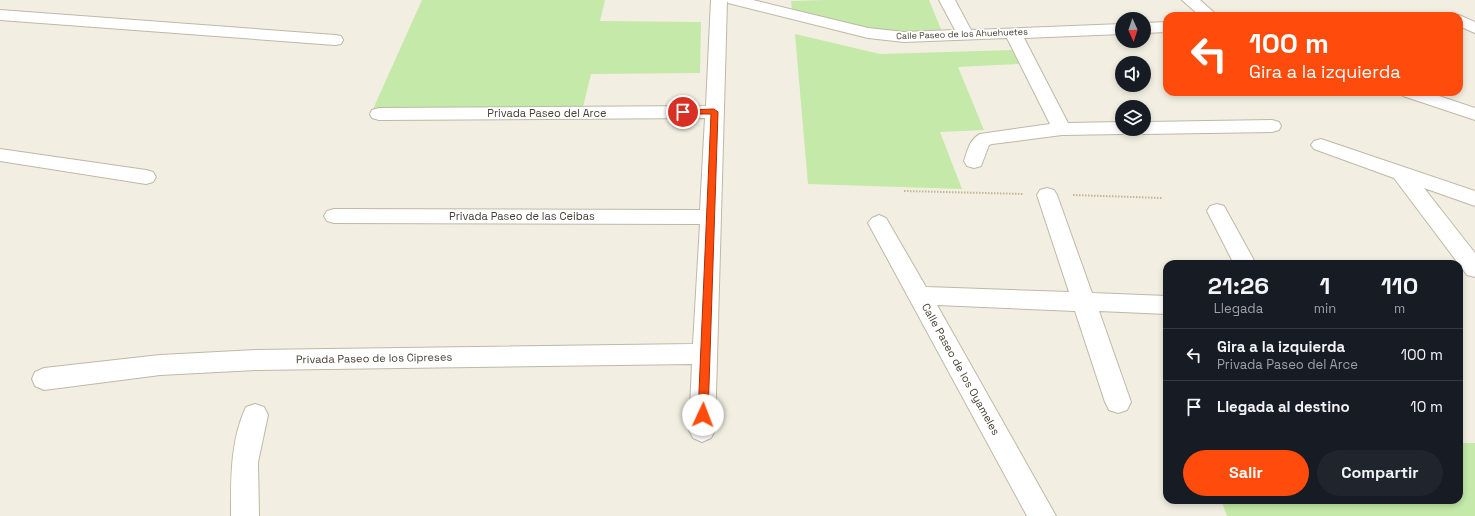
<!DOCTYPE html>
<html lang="es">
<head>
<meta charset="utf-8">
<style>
	body { margin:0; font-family:"Space Grotesk",sans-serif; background:#20242c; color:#f1f3f6; height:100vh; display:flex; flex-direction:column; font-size:15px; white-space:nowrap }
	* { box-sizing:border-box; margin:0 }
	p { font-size:13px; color:#9ea1a6 }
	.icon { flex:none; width:22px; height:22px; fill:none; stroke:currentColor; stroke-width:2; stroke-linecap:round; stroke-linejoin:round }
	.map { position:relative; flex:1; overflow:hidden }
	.drawer { position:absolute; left:1163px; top:260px; width:300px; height:244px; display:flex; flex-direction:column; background:#171b24; border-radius:12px; box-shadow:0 2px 6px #0003 }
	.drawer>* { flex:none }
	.banner { position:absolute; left:1163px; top:12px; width:300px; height:84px; border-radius:12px; box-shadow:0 2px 6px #0003; background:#ff4c0c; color:#fff; overflow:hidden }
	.needle { width:26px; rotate:177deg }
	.fabs { position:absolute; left:1115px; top:12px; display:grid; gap:8px }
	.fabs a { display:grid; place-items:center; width:36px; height:36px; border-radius:50%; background:#171b24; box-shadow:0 2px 6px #0003; font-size:20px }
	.pin { position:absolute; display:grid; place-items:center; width:34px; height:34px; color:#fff; margin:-17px; border:2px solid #fff; border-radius:50%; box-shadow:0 1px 4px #0007 }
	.me { position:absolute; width:44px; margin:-22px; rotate:2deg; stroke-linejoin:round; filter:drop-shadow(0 0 3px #0008) }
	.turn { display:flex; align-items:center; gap:14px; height:84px; padding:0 20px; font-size:18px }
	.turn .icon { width:52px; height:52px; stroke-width:2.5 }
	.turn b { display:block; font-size:28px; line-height:34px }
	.eta { display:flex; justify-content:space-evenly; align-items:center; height:68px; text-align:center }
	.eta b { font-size:24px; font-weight:700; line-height:28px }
	.cta { display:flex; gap:8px; margin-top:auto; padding:8px 20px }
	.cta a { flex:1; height:46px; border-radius:24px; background:#ff4c0c; color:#fff; font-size:16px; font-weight:700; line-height:46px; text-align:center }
	.cta a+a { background:#20242c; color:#f1f3f6 }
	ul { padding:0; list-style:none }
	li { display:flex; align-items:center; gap:12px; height:52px; padding:0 20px; border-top:1px solid #363941 }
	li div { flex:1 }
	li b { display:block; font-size:15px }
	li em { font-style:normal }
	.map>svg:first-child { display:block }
</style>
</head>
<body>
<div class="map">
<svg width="1475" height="516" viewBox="0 0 1475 516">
	<rect width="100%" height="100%" fill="#f2efe2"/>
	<!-- green -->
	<path fill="#c4e9a8" d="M422 0H605L600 21 701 22 700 73 591 74 583 107 373 109Z
		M825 0H929L941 29 937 33H887L792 10 791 1Z
		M795 34 880 54 1012 50 1019 64 958 67 984 130 940 132 962 189 808 184Z
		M1459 443H1475V516H1227L1221 500H1459Z"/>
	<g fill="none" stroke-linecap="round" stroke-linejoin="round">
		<defs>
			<path id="minor" d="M711 0H753L868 28 904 32 955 30 939 0H955L971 30 1122 24V34L1024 38 1068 123 1122 122V129H1131L1129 132 1122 134 1062 135 992 144 989 145 981 166 974 168 967 166 964 161C968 150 969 140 980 134L1050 124 1007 38 904 42 868 38 728 3 727 1 715 430 711 438 702 442 693 438 689 430 692 364 256 370 160 375 44 390 35 386 32 379 35 372 44 368 160 355 256 350 693 344 700 224 334 223 327 221 324 216 327 211 334 209 700 210 705 118 379 120 372 118 370 114 372 110 379 108 706 106Z
				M1182 0H1200L1218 16H1200Z
				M0 10 335 35 341 36 343 40 341 44 335 45 0 20Z
				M1459 15 1475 22V33L1459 26V16H1456Z
				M1167 22V32L1144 33V23Z
				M1400 92H1427L1475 108V120L1403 96Z
				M1272 120 1279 122 1281 126 1279 130 1272 132 1144 134 1137 132 1135 129H1144V122Z
				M1321 139 1475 191V206L1424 188 1475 253V277L1467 275 1394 178 1314 149 1311 145 1314 141Z
				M0 149 146 170 153 172 156 177 153 182 146 184 0 161Z
				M1047 188 1054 190 1057 195 1092 293 1167 296V314L1099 311 1131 402 1127 410 1118 413 1109 410 1105 402 1075 311 937 305 1056 516H1027L868 223 872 218 879 215 886 218 926 287 1069 292 1037 195 1040 190Z
				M1217 204 1224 206 1256 264H1234L1207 211 1210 206Z
				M255 404 264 407 268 415 258 462 259 516H231C231 480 230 441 246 407Z"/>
		</defs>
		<!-- minor casing -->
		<use href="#minor" stroke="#beb8a5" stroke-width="2"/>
		<!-- path -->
		<path stroke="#c0b695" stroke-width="2" stroke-dasharray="1.5 1.5" stroke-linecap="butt" d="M904 191 1024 194
			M1073 195 1162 198"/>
		<!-- minor -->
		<use href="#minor" fill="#fff" fill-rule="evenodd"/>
	</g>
	<!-- route -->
	<path fill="#ff4c0c" stroke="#a63108" d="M714 109 718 112 708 415 707 418 703 419 699 418 698 415 711 114H683L679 112 683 110Z"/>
	<g text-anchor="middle" stroke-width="3" stroke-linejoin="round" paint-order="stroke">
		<!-- far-street labels -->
		<g font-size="9" fill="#443f33" stroke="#fff">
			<text transform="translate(962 34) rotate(-2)" y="3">Calle Paseo de los Ahuehuetes</text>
		</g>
		<!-- street labels -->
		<g font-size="11" fill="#443f33" stroke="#fff">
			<text x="547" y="117">Privada Paseo del Arce</text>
			<text x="522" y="220">Privada Paseo de las Ceibas</text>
			<text transform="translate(374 358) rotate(-1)" y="4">Privada Paseo de los Cipreses</text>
			<text transform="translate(961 369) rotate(61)" y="4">Calle Paseo de los Oyameles</text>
		</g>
	</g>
</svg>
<div class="fabs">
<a><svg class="needle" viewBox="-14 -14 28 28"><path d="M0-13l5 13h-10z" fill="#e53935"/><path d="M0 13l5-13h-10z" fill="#9ea1a6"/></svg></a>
<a><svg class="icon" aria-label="sound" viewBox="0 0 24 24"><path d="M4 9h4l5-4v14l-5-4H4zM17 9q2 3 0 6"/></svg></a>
<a><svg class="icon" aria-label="layers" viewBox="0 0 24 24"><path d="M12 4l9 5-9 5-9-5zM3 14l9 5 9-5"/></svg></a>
</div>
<div class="pin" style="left:683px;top:112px;background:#d93025"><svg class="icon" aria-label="arrive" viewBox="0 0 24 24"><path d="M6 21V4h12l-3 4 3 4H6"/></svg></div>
<svg class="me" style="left:703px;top:415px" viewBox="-20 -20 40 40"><circle r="19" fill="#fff"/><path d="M0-13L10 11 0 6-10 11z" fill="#ff4c0c"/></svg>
<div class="banner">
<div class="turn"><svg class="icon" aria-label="left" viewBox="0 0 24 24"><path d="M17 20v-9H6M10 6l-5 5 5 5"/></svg><div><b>100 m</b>Gira a la izquierda</div></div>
</div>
<section class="drawer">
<div class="eta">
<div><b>21:26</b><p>Llegada</p></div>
<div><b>1</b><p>min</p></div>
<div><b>110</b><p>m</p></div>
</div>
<ul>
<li><svg class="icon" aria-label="left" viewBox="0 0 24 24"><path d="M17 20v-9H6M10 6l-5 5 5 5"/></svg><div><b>Gira a la izquierda</b><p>Privada Paseo del Arce</p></div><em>100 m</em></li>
<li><svg class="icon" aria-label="arrive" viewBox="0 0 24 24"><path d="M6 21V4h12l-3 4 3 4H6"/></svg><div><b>Llegada al destino</b></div><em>10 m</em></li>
</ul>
<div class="cta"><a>Salir</a><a>Compartir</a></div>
</section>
</div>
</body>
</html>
